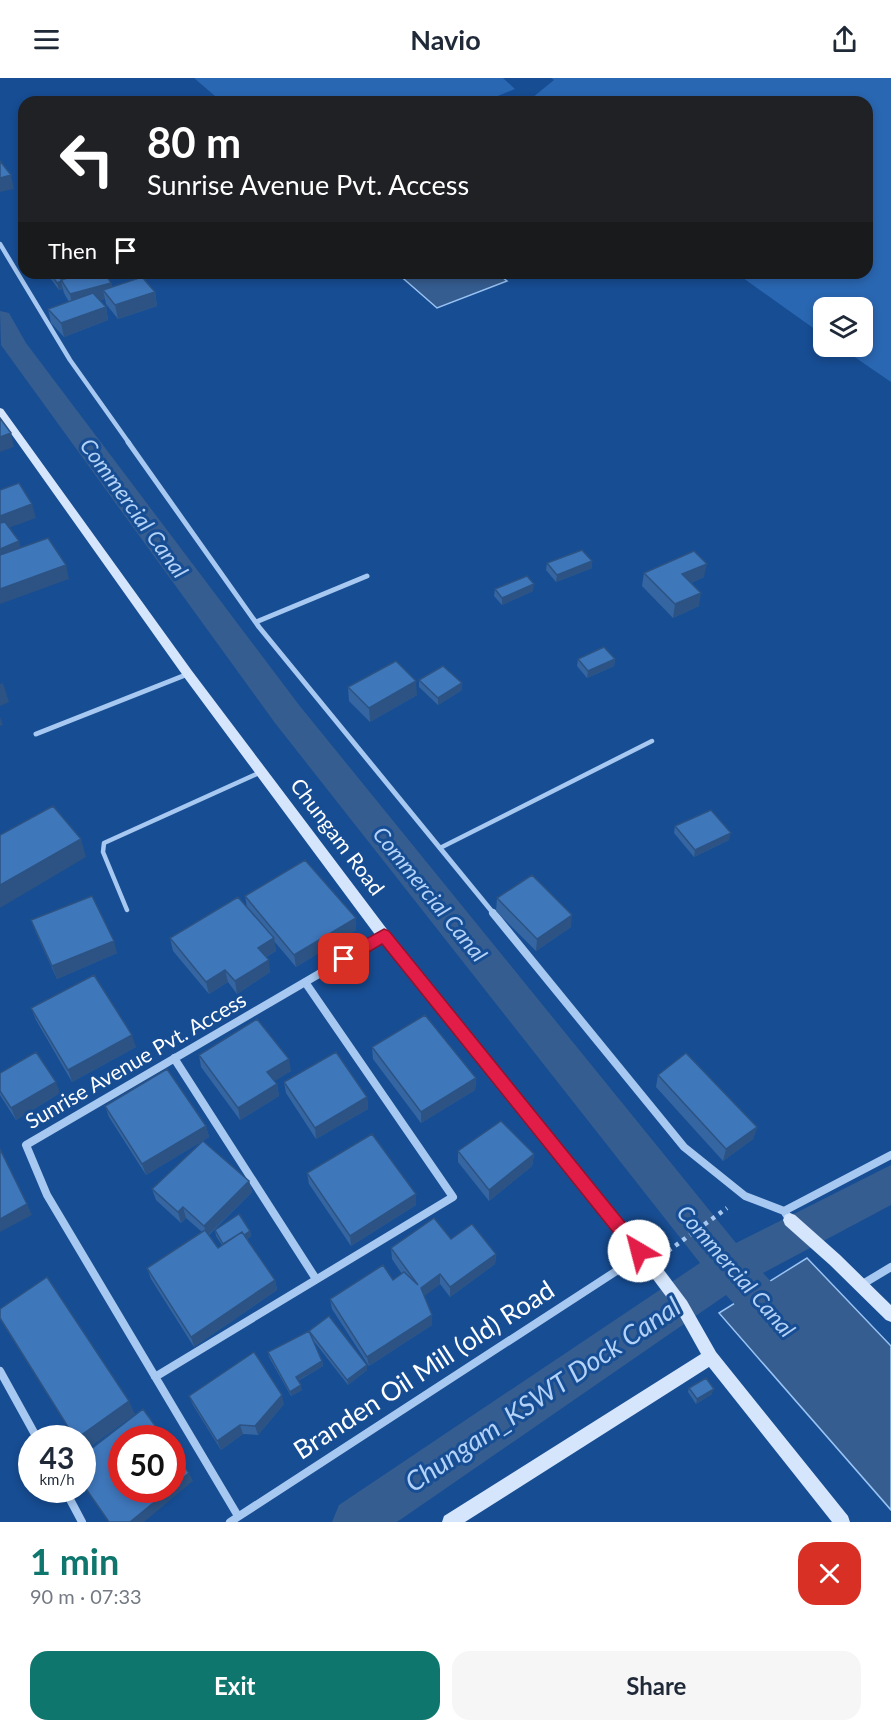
<!DOCTYPE html>
<html lang="en">
<head>
<meta charset="utf-8">
<style>
	body { margin:0; font-family:Lato,sans-serif; background:#f6f6f7; color:#1f2937; height:100vh; display:flex; flex-direction:column; font-size:22px; white-space:nowrap }
	* { box-sizing:border-box; margin:0 }
	p { font-size:20px; color:#747a83 }
	.icon { flex:none; width:33px; height:33px; fill:none; stroke:currentColor; stroke-width:2; stroke-linecap:round; stroke-linejoin:round }
	.map { position:relative; height:1444px; overflow:hidden }
	.panel { display:flex; flex-direction:column; background:#fff; flex:1 }
	.panel>* { flex:none }
	.top-card { position:absolute; left:18px; top:18px; width:855px; height:183px; border-radius:18px; box-shadow:0 3px 9px #0003; background:#202124; color:#fff; overflow:hidden }
	.tools { position:absolute; left:813px; top:219px; display:grid; gap:12px }
	.tools a { display:grid; place-items:center; width:60px; height:60px; border-radius:12px; background:#fff; box-shadow:0 3px 9px #0003; font-size:30px }
	.speed { position:absolute; left:18px; top:1347px; display:flex; gap:12px; font-size:30px; font-weight:700; text-align:center }
	.speed>* { display:grid; place-content:center; width:78px; height:78px; border-radius:50%; background:#fff; box-shadow:0 3px 9px #0003; line-height:1 }
	.speed small { font-size:15px; font-weight:400 }
	.speed .limit { border:9px solid #d22; background:#fff; color:#111 }
	.pin { position:absolute; display:grid; place-items:center; width:51px; height:51px; color:#fff; margin:-26px; border-radius:12px; box-shadow:0 3px 9px #0006 }
	.me { position:absolute; width:66px; margin:-33px; rotate:323deg; stroke-linejoin:round; filter:drop-shadow(0 0 4px #0008) }
	.turn { display:flex; align-items:center; gap:21px; height:126px; padding:0 30px; font-size:27px }
	.turn .icon { width:78px; height:78px; stroke-width:2.5 }
	.turn b { display:block; font-size:42px; line-height:51px }
	.then { display:flex; align-items:center; height:57px; padding:0 30px; background:#0003; gap:12px; font-size:22px }
	.round { display:grid; place-items:center; flex:none; width:63px; height:63px; border-radius:18px; background:#f6f6f7 }
	.headline { display:flex; align-items:center; justify-content:space-between; height:102px; padding:0 30px }
	h1 { font-size:36px; font-weight:700; line-height:45px; color:#0f766e }
	.button { display:flex; gap:12px; margin-top:auto; padding:12px 30px }
	.button a { flex:1; height:69px; border-radius:18px; background:#0f766e; color:#fff; font-size:24px; font-weight:700; line-height:69px; text-align:center }
	.button a+a { background:#f6f6f7; color:#1f2937 }
	header { display:flex; justify-content:space-between; align-items:center; height:78px; padding:0 30px; background:#fff; font-size:27px; font-weight:700 }
	.map>svg:first-child { display:block }
</style>
</head>
<body>
<header><svg class="icon" aria-label="menu" viewBox="0 0 24 24"><path d="M4 6h16M4 12h16M4 18h16"/></svg>Navio<svg class="icon" aria-label="share" viewBox="0 0 24 24"><path d="M12 15V3M7 8l5-5 5 5M5 13v7h14v-7"/></svg></header>
<div class="map">
<svg width="891" height="1444" viewBox="0 0 891 1444">
	<rect width="100%" height="100%" fill="#174d93"/>
	<!-- green -->
	<path fill="#2a67b2" d="M194 0H503L515 11 483 24H222Z
		M551 0H891V304L840 269 862 268V230H824L823 257 736 195H867V24H527L554 2Z"/>
	<!-- water -->
	<path fill="#365d90" stroke="#99c3f3" stroke-width="1.5" d="M397 195H497L507 203 437 230Z
		M807 1180 891 1268V1432L719 1235Z"/>
	<g fill="none" stroke-linecap="round" stroke-linejoin="round">
		<!-- canal -->
		<path fill="#365d90" fill-rule="evenodd" d="M0 233 9 235 26 265 299 627 736 1165 891 1087V1127L763 1195 799 1234 806 1249 799 1264 784 1271 769 1264 726 1217 397 1444H332L339 1427 700 1185 275 645 1 267Z"/>
		<!-- path -->
		<path stroke="#a7c8f0" stroke-width="4.5" stroke-dasharray="4 5" stroke-linecap="butt" d="M668 1173 727 1130"/>
		<!-- lane -->
		<path stroke="#a7c8f0" stroke-width="4.5" d="M440 770 652 663
			M127 832 103 774 104 765 261 694"/>
		<!-- street-far2 -->
		<path stroke="#a7c8f0" stroke-width="4.5" d="M0 166 70 282 129 365"/>
		<!-- street-far1 -->
		<path stroke="#a7c8f0" stroke-width="5" d="M128 364 259 549 494 836
			M256 544 367 498
			M36 656 188 596"/>
		<!-- street -->
		<path stroke="#a7c8f0" stroke-width="8" d="M493 835 684 1069 745 1118 784 1133 790 1142
			M174 980 316 1201
			M784 1133 891 1077
			M861 1207 891 1189
			M0 1293 37 1360
			M155 1299 453 1119 305 904
			M65 1412 82 1444
			M238 1438 47 1117 26 1067 384 858
			M230 1444 641 1177"/>
		<!-- secondary -->
		<path fill="#d5e5fb" fill-rule="evenodd" d="M0 330 3 331 192 593 389 854 663 1191 687 1223 716 1274 848 1438 850 1444H832L709 1289 465 1444H442L444 1438 701 1276 677 1233 653 1201 379 862 184 599 0 340Z
			M790 1135 795 1137 840 1177 891 1227V1244L886 1242 830 1187 785 1147 783 1142 785 1137Z"/>
	</g>
	<!-- wall -->
	<path fill="#3666a1" d="M48 195H106V197L111 205 112 209 155 214 157 228 118 241 106 226 105 221 100 222 106 229 108 242 64 259 51 245 48 231 69 224 64 215 63 211 59 212 48 197Z
		M592 483V490L556 504 546 492 547 485Z
		M644 495 704 499 691 505 699 528 673 540 642 508Z
		M495 511 533 513 502 527 494 518Z
		M578 581H615L614 588 587 600 577 588Z
		M419 602 462 605V612L438 627 419 609Z
		M348 609 417 617 370 644 349 623Z
		M675 748 729 762 694 779 674 755Z
		M245 818 356 852 296 889 274 863 276 873 266 879 270 894 237 916 228 904 209 916 173 873 170 860 247 829Z
		M497 820 571 849 536 873 496 833Z
		M31 842 117 875 57 901 36 855Z
		M31 930 136 969 72 1004 36 942Z
		M372 969 476 1000 475 1012 421 1045 373 981Z
		M199 977 291 993 274 1003 277 1006 279 1018 240 1042 201 989Z
		M0 995 60 1015 16 1042 0 1017Z
		M658 997 757 1049 753 1061 723 1083 656 1009Z
		M284 1004 367 1019 368 1031 316 1061 286 1015Z
		M105 1028 206 1048 209 1059 146 1097 109 1039Z
		M458 1073 534 1076 532 1088 489 1123 458 1084Z
		M307 1095 416 1127 351 1168 309 1106Z
		M249 1103 252 1114 209 1157 218 1170 222 1167 216 1158 215 1152 250 1153 251 1158 247 1161 275 1202 277 1212 194 1269 151 1201 147 1190 202 1154 186 1140 181 1145 156 1122 152 1111Z
		M451 1161 496 1176 495 1186 450 1219 440 1206 424 1218 432 1237V1247L369 1288 332 1231 330 1221 393 1202 402 1196 392 1181 391 1170Z
		M0 1241 135 1336 83 1374 82 1360H75Z
		M309 1253 367 1287V1292L348 1307 313 1262 322 1283 323 1288 298 1303 302 1312 291 1318 269 1279 268 1274Z
		M689 1310 712 1316 696 1326 688 1314Z
		M189 1318 284 1326 258 1357 243 1356 221 1372 193 1327Z"/>
	<!-- shaded-wall -->
	<path fill="#2c5383" d="M11 97 14 111 0 114V100Z
		M61 204 63 211 59 212 57 205Z
		M111 205 114 218 103 212 105 221 73 230 70 216Z
		M155 214 157 228 118 241 115 227Z
		M106 229 108 242 64 259 61 245Z
		M11 355 14 369 0 374V359Z
		M32 426 36 440 0 453V438Z
		M19 463 23 477 0 486V471Z
		M592 483V490L556 504 557 497Z
		M707 486 704 499 680 510 682 496Z
		M66 487 69 501 0 526V511Z
		M534 506 533 513 502 527V520Z
		M701 515 699 528 673 540 675 526Z
		M615 581 614 588 587 600 588 593Z
		M416 603 417 617 370 644 369 630Z
		M3 605 9 624 0 628V606Z
		M462 605V612L438 627V620Z
		M0 639 3 647 0 648Z
		M731 755 729 762 694 779 695 772Z
		M81 761 86 779 0 830V807Z
		M572 837 571 849 536 873 537 861Z
		M356 840V852L296 889 294 877Z
		M274 860 276 873 260 882 258 870Z
		M114 863 117 875 57 901 52 888Z
		M269 882 270 894 237 916 235 903Z
		M225 892 228 904 209 916 206 904Z
		M132 957 136 969 72 1004 68 992Z
		M289 981 291 993 270 1006 267 994Z
		M476 1000 475 1012 421 1045V1034Z
		M56 1004 60 1015 16 1042 11 1030Z
		M277 1006 279 1018 240 1042 238 1030Z
		M367 1019 368 1031 316 1061 315 1050Z
		M206 1048 209 1059 146 1097 142 1086Z
		M757 1049 753 1061 723 1083 726 1071Z
		M534 1076 532 1088 489 1123V1112Z
		M249 1103 252 1114 207 1158 204 1148Z
		M416 1116V1127L351 1168 350 1158Z
		M27 1126 32 1137 0 1154V1141Z
		M183 1129 186 1140 181 1145 178 1134Z
		M250 1153 251 1158 226 1174 225 1169Z
		M496 1176 495 1186 450 1219V1209Z
		M440 1196V1206L421 1221V1210Z
		M275 1202 277 1212 194 1269 191 1259Z
		M432 1237V1247L369 1288 367 1279Z
		M322 1283 323 1288 297 1303 296 1299Z
		M367 1287V1292L348 1307 347 1302Z
		M301 1307 302 1312 291 1318 290 1314Z
		M714 1311 712 1316 696 1326 697 1321Z
		M282 1317 284 1326 258 1357 255 1348Z
		M129 1323 135 1336 83 1374 82 1360H77Z
		M240 1347 243 1356 221 1372 217 1363Z
		M189 1395 193 1403 144 1444H130L169 1412H172V1409Z"/>
	<!-- building -->
	<path fill="#3f77bb" stroke="#2c5383" stroke-width="1.5" d="M0 83 11 97 0 100Z
		M50 195H85L61 202 62 203 57 205Z
		M85 195H105L111 205 70 216 61 202Z
		M142 199 155 214 115 227 103 212Z
		M93 215 106 229 61 245 48 231Z
		M0 340 11 355 0 359Z
		M19 405 32 426 0 438V412Z
		M5 444 19 463 0 471V445Z
		M48 460 66 487 0 511V477Z
		M582 472 592 483 557 497 547 485Z
		M694 473 707 486 682 496 701 515 675 526 644 495Z
		M527 498 534 506 502 520 495 511Z
		M604 569 615 581 588 593 578 581Z
		M396 583 416 603 369 630 348 609Z
		M443 588 462 605 438 620 419 602Z
		M53 728 81 761 0 807V757Z
		M711 732 731 755 695 772 675 748Z
		M305 782 356 840 294 877 245 818Z
		M532 797 572 837 537 861 497 820Z
		M92 818 114 863 52 888 31 842Z
		M238 819 274 860 258 870 269 882 235 903 225 892 206 904 170 860Z
		M94 897 132 957 68 992 31 930Z
		M425 937 476 1000 421 1034 372 969Z
		M257 941 289 981 267 994 277 1006 238 1030 199 977Z
		M36 974 56 1004 11 1030 0 1013V995Z
		M336 974 367 1019 315 1050 284 1004Z
		M686 975 757 1049 726 1071 658 997Z
		M167 991 206 1048 142 1086 105 1028Z
		M501 1043 534 1076 489 1112 458 1073Z
		M372 1056 416 1116 350 1158 307 1095Z
		M203 1063 249 1103 204 1148 183 1129 178 1134 152 1111Z
		M0 1071 27 1126 0 1141Z
		M239 1136 250 1153 244 1157 242 1154 223 1166 215 1152Z
		M434 1140 451 1161 472 1146 496 1176 450 1209 440 1196 421 1210 432 1237 367 1279 330 1221 383 1187 393 1202 404 1194 418 1207 391 1170Z
		M205 1152 218 1170 242 1154 275 1202 191 1259 147 1190Z
		M47 1199 129 1323 77 1360H75L0 1240V1231Z
		M329 1238 367 1287 347 1302 309 1253Z
		M309 1253 322 1283 296 1299 301 1307 290 1314 268 1274Z
		M254 1274 282 1317 255 1348 240 1347 217 1363 189 1318Z
		M706 1300 714 1311 697 1321 689 1310Z
		M143 1331 164 1360H122V1412H169L130 1444H109L82 1405V1378Z
		M172 1372 189 1395 172 1409Z"/>
	<!-- route -->
	<path fill="#e11d48" stroke="#92132f" stroke-width="1.5" d="M384 851 389 853 644 1168 647 1173 644 1179 639 1181 633 1179 382 866 350 885 344 887 339 885 337 881 339 876Z"/>
	<g text-anchor="middle" stroke-width="6" stroke-linejoin="round" paint-order="stroke">
		<!-- street labels -->
		<g font-size="21" fill="#fff" stroke="#174d93">
			<text transform="translate(337 759) rotate(53)" y="7">Chungam Road</text>
			<text transform="translate(136 983) rotate(-30)" y="7">Sunrise Avenue Pvt. Access</text>
		</g>
		<!-- water labels -->
		<g font-size="22" font-style="italic" fill="#b3d2f7" stroke="#174d93">
			<text transform="translate(134 430) rotate(54)" y="8">Commercial Canal</text>
			<text transform="translate(430 816) rotate(51)" y="8">Commercial Canal</text>
			<text transform="translate(736 1193) rotate(49)" y="8">Commercial Canal</text>
		</g>
		<!-- near-street labels -->
		<g font-size="26" fill="#fff" stroke="#174d93">
			<text transform="translate(424 1292) rotate(-33)" y="9">Branden Oil Mill (old) Road</text>
		</g>
		<!-- near-water labels -->
		<g font-size="27" font-style="italic" fill="#b3d2f7" stroke="#174d93">
			<text transform="translate(543 1317) rotate(-34)" y="9">Chungam_KSWT Dock Canal</text>
		</g>
	</g>
</svg>
<div class="tools">
<a><svg class="icon" aria-label="layers" viewBox="0 0 24 24"><path d="M12 4l9 5-9 5-9-5zM3 14l9 5 9-5"/></svg></a>
</div>
<div class="speed"><div>43<small>km/h</small></div><div class="limit">50</div></div>
<div class="pin" style="left:344px;top:881px;background:#d93025"><svg class="icon" aria-label="arrive" viewBox="0 0 24 24"><path d="M6 21V4h12l-3 4 3 4H6"/></svg></div>
<svg class="me" style="left:639px;top:1173px" viewBox="-20 -20 40 40"><circle r="19" fill="#fff"/><path d="M0-13L10 11 0 6-10 11z" fill="#e11d48"/></svg>
<div class="top-card">
<div class="turn"><svg class="icon" aria-label="left" viewBox="0 0 24 24"><path d="M17 20v-9H6M10 6l-5 5 5 5"/></svg><div><b>80 m</b>Sunrise Avenue Pvt. Access</div></div>
<div class="then">Then<svg class="icon" aria-label="arrive" viewBox="0 0 24 24"><path d="M6 21V4h12l-3 4 3 4H6"/></svg></div>
</div>
</div>
<section class="panel">
<div class="headline"><div><h1>1 min</h1><p>90 m · 07:33</p></div><a class="round" style="background:#d93025;color:#fff"><svg class="icon" aria-label="close" viewBox="0 0 24 24"><path d="M6 6l12 12M18 6L6 18"/></svg></a></div>
<div class="button"><a>Exit</a><a>Share</a></div>
</section>
</body>
</html>
